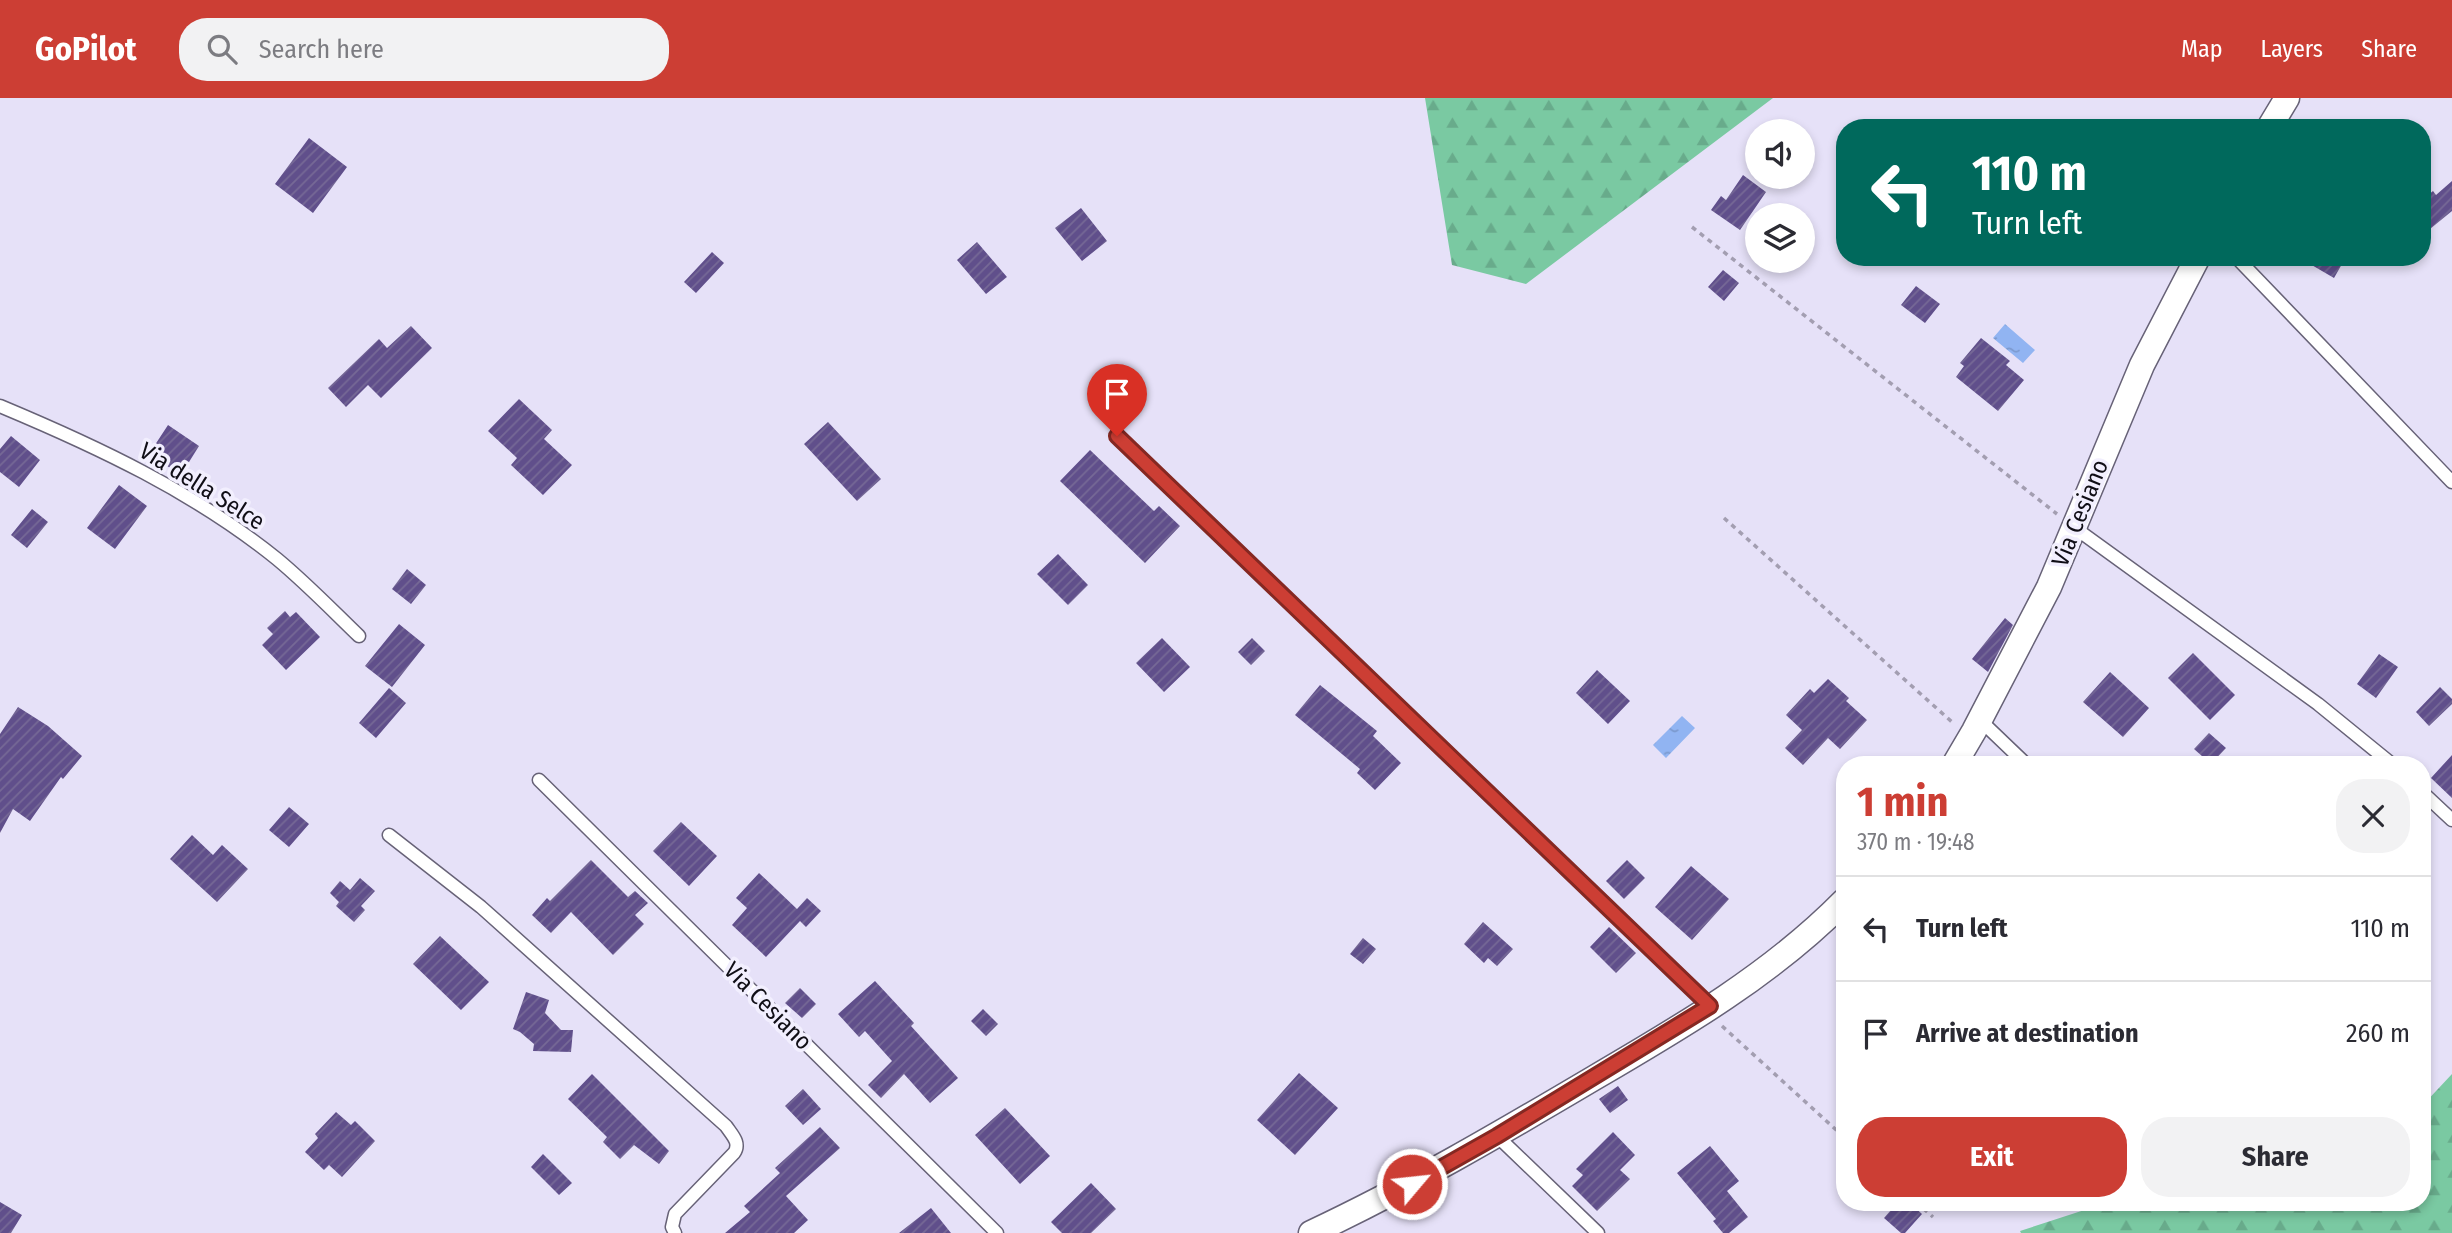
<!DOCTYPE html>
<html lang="en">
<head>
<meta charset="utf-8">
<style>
	body { margin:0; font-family:"Fira Sans Condensed",sans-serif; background:#f2f2f3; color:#2b2b33; height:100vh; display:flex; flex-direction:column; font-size:26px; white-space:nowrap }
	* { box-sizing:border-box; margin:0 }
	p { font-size:23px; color:#7c7c81 }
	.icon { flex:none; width:38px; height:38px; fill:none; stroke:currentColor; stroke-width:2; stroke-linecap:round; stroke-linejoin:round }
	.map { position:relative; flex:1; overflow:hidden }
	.sheet { position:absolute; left:1836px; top:658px; width:595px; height:455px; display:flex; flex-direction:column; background:#fff; border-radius:28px; box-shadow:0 4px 10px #0003 }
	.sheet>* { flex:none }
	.guide { position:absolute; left:1836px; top:21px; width:595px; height:147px; border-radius:28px; box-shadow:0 4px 10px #0003; background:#00695c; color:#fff; overflow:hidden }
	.buttons { position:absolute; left:1745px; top:21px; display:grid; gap:14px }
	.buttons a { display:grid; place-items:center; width:70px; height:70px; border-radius:50%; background:#fff; box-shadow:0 4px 10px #0003; font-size:35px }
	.pin { position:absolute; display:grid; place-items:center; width:60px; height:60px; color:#fff; margin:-72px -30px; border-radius:50% 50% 50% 0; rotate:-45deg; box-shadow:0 0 7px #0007 }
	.pin .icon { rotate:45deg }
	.me { position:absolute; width:77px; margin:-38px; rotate:62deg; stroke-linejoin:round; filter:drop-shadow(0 0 5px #0008) }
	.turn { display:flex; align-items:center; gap:24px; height:147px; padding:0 21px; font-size:32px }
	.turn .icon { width:91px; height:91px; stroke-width:2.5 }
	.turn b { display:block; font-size:49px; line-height:60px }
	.round { display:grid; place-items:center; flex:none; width:74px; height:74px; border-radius:28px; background:#f2f2f3 }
	.headline { display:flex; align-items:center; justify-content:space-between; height:119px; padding:0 21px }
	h1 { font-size:42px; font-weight:700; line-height:52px; color:#cc3e34 }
	.primary-button { display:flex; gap:14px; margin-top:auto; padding:14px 21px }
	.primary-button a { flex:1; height:80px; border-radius:28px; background:#cc3e34; color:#fff; font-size:28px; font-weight:700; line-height:80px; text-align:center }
	.primary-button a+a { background:#f2f2f3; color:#2b2b33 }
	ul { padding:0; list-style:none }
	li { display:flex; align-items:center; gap:21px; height:105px; padding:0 21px; border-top:2px solid #e1e1e2 }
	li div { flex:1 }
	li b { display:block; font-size:26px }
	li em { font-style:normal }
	header { display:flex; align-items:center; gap:42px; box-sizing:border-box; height:98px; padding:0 35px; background:#cc3e34; color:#fff }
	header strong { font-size:33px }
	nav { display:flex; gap:38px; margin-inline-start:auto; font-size:24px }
	.search { width:490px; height:63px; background:#f2f2f3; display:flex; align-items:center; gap:18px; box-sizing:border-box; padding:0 24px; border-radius:28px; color:#7c7c81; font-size:26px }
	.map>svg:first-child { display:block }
</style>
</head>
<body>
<header>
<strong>GoPilot</strong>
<div class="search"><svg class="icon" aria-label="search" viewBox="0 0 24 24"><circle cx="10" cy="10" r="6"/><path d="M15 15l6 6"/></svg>Search here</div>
<nav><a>Map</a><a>Layers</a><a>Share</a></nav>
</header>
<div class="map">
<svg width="2452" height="1135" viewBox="0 0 2452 1135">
	<defs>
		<pattern id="forest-firs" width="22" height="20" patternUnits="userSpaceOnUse" patternTransform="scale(1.75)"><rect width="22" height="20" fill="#7ac9a2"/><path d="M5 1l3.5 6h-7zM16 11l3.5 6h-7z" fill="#68ab8b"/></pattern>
		<pattern id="water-ripples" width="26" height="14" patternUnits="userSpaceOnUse" patternTransform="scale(1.75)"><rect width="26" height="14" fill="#91b4f2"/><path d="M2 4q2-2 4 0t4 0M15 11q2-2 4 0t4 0" fill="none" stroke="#7c9acf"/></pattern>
		<pattern id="building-hatch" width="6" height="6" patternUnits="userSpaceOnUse" patternTransform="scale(1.75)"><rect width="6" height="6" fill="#604f8b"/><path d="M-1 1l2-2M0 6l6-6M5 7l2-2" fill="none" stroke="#766996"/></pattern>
	</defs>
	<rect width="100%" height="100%" fill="#e6e1f8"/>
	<!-- forest -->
	<path fill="url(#forest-firs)" d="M1425 0H1773L1526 186 1452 167Z
		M2452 976V1135H2021L2020 1133 2109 1104H2422V1008Z"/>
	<!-- water -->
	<path fill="url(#water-ripples)" d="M2005 226 2035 252 2023 265 1993 240Z
		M1682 618 1695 630 1666 660 1653 647Z"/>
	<!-- building -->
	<path fill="url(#building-hatch)" d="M309 40 347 69 313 115 275 86Z
		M1743 77 1766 94 1740 132 1711 112 1721 98 1726 102Z
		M2452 83V113L2430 131 2422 121V102L2433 93 2436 97Z
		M1081 110 1107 143 1082 163 1055 130Z
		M977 144 1007 179 986 196 957 162Z
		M712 154 724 165 696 195 684 184Z
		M2298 159H2346L2334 180Z
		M1723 172 1739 185 1724 203 1708 189Z
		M1916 188 1940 206 1925 225 1901 207Z
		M411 228 432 250 381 300 368 287 346 309 328 290 379 241 387 250Z
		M1981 240 2010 263 2006 267 2024 282 1998 313 1956 279 1964 268 1960 265Z
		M519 301 552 332 544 341 572 367 543 397 511 367 517 360 488 333Z
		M828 324 881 381 857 403 804 346Z
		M168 327 199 348 184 372 179 370 177 374 157 362 159 359 151 353Z
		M11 338 40 362 19 389 0 374V351Z
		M1090 352 1154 413 1159 408 1180 428 1145 465 1060 383Z
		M119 387 147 408 115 451 87 430Z
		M32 411 48 424 27 450 11 437Z
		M1058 456 1088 487 1068 507 1037 476Z
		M407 471 426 487 411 506 392 491Z
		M285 513 290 519 296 514 320 539 286 572 262 547 273 536 267 530Z
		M2005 520 2013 527 1988 574 1972 561Z
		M399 526 425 547 392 589 365 568Z
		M1162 540 1190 569 1164 594 1136 565Z
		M1252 540 1265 553 1251 567 1238 554Z
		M2193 555 2235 597 2210 622 2168 580Z
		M2379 556 2398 569 2376 600 2357 586Z
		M1597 572 1630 603 1608 626 1576 595Z
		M2110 574 2149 610 2123 639 2083 604Z
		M1828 581 1849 600 1846 603 1867 622 1840 651 1828 640 1803 667 1785 650 1802 632 1786 617 1810 591 1814 595Z
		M1320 587 1377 633 1373 638 1401 665 1375 692 1357 675 1360 671 1295 617Z
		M2440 589 2452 601V606L2429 628 2416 614Z
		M389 590 406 605 376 640 359 625Z
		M18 609 48 628 82 658 63 681 61 679 30 723 13 711 0 735V636Z
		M2209 635 2226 650 2211 666 2194 651Z
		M2452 657V700L2431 680Z
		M289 709 309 726 289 749 269 732Z
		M681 724 717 758 689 788 653 753Z
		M192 737 213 757 222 747 248 771 217 804 170 761Z
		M591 762 628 799 635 793 648 805 635 817 644 826 613 857 571 814 551 835 532 817 547 800 550 803Z
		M1627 762 1645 780 1624 801 1606 783Z
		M1691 768 1729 801 1692 842 1655 809Z
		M759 775 797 811 807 800 821 813 806 829 800 823 766 859 732 827 747 810 736 800Z
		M360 780 375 793 361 808 365 812 354 824 336 808 339 804 330 795 340 783 350 792Z
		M1483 824 1513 851 1497 868 1488 860 1484 865 1464 846Z
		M1609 829 1636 855 1616 875 1590 849Z
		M440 838 489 884 461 912 413 866Z
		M1363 840 1376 851 1363 866 1350 856Z
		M875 883 914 925 911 928 958 980 930 1005 904 976 881 1000 868 987 892 963 865 933 859 939 838 916Z
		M800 890 816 906 802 920 785 905Z
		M526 894 549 902 545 915 561 932H573L571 954 533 953 534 946 520 934 513 931Z
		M983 911 998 926 986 938 971 923Z
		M1299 975 1338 1010 1295 1057 1257 1022Z
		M592 976 669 1053 659 1066 634 1047 620 1061 603 1044 607 1039 568 1001Z
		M1618 988 1628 1002 1610 1015 1599 1001Z
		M803 991 821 1011 803 1027 785 1008Z
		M1005 1010 1050 1058 1020 1086 975 1037Z
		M336 1014 351 1027 355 1023 375 1043 342 1079 329 1067 324 1072 305 1054 318 1040 315 1036Z
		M820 1029 840 1050 786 1098 808 1122 794 1135H725L750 1114 744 1108 780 1075 775 1070Z
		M1613 1034 1635 1057 1620 1072 1630 1081 1597 1113 1572 1088 1583 1077 1576 1071Z
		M1710 1048 1739 1083 1727 1093 1748 1119 1729 1135H1723L1713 1123 1716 1121 1677 1075Z
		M543 1056 572 1085 559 1097 531 1069Z
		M1091 1085 1116 1111 1091 1135H1062L1051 1124Z
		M0 1104 22 1117 11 1135H0Z
		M1898 1104H1909L1922 1116 1905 1135H1901L1884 1120Z
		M931 1110 951 1135H899Z"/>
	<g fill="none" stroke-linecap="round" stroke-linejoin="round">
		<defs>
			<path id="service" d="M2236 159 2452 384
				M0 308C98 349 194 394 277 461 306 485 332 512 359 538
				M1117 338 1710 908
				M2075 430 2318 606 2393 667
				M1980 622 2027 667
				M539 682 997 1135
				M2422 694 2452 722
				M389 737 481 809 726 1028C732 1037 741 1045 734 1055L675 1116 672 1129 675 1135
				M1497 1038 1598 1135"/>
			<path id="minor" d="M2269 30 2287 0
				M1954 667 1974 633 2049 489 2142 267 2198 159
				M1311 1135C1409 1089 1501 1035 1594 980 1683 928 1772 876 1844 803"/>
		</defs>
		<!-- service casing -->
		<use href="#service" stroke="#676277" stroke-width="15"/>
		<!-- minor casing -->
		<use href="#minor" stroke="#676277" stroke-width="27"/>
		<!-- path -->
		<path stroke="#a39eb1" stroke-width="3.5" stroke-dasharray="5 5" stroke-linecap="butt" d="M1692 129 2057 416
			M1724 420 1952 624
			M1722 928 1844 1039
			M1916 1104 1933 1119"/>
		<!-- service -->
		<use href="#service" stroke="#fff" stroke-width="12"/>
		<!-- minor -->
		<use href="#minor" stroke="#fff" stroke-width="24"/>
	</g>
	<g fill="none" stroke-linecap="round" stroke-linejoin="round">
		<defs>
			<path id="route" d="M1117 338 1710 908 1497 1038 1412 1086"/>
		</defs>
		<!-- route casing -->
		<use href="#route" stroke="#852822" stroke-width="18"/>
		<!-- route -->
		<use href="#route" stroke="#cc3e34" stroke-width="12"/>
	</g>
	<g text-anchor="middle" stroke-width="7" stroke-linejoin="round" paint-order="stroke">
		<!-- street labels -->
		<g font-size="24" fill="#100e16" stroke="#f2effe">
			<text transform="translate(202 388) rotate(32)" y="8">Via della Selce</text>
			<text transform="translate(2080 415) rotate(-68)" y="8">Via Cesiano</text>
			<text transform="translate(768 908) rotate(45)" y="8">Via Cesiano</text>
		</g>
	</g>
</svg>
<div class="buttons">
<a><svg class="icon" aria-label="sound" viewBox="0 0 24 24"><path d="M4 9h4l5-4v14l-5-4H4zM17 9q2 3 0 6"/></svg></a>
<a><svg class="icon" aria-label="layers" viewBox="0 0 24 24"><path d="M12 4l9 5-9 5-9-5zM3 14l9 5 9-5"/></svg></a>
</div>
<div class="pin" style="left:1117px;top:338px;background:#d93025"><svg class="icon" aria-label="arrive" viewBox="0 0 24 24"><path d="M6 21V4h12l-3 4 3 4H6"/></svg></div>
<svg class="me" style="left:1412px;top:1086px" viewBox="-20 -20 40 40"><circle r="17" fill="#cc3e34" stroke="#fff" stroke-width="3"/><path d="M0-11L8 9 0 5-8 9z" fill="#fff"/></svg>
<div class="guide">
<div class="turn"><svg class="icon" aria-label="left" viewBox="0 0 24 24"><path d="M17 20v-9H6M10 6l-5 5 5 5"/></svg><div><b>110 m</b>Turn left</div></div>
</div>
<section class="sheet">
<div class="headline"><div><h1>1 min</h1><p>370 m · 19:48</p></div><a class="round"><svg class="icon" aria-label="close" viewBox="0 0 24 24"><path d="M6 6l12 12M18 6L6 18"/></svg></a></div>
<ul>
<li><svg class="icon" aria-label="left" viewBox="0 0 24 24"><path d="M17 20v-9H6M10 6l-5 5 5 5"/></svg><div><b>Turn left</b></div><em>110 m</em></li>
<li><svg class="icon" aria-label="arrive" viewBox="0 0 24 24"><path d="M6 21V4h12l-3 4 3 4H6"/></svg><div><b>Arrive at destination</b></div><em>260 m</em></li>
</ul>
<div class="primary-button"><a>Exit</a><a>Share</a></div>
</section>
</div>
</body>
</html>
